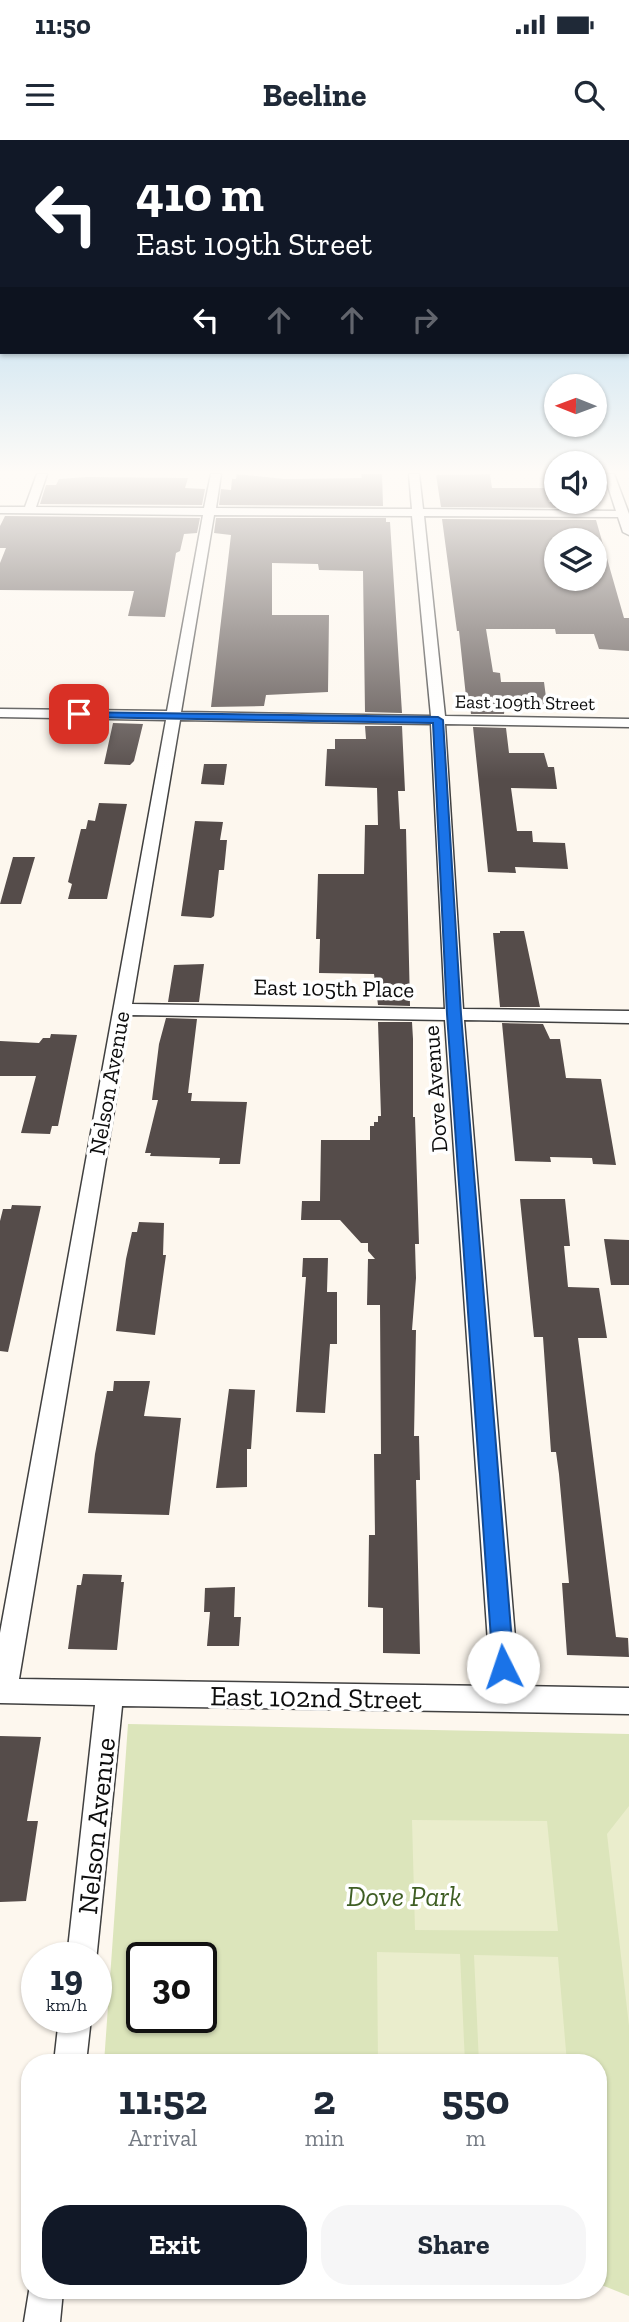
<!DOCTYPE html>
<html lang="en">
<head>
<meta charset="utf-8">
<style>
	body { margin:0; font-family:"Zilla Slab",serif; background:#f6f6f7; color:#1f2937; height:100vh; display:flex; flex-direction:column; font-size:26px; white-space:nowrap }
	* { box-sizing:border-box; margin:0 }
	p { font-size:23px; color:#747a83 }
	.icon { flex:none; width:38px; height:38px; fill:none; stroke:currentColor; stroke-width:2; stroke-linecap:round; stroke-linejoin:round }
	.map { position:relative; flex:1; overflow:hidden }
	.panel { position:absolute; left:21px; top:1914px; width:586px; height:245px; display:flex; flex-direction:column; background:#fff; border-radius:28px; box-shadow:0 2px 5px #0004 }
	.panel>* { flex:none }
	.hud { position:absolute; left:0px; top:0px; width:630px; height:214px; box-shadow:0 2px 5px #0004; background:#111827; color:#fff; overflow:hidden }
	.needle { width:46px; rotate:271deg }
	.fabs { position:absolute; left:544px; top:234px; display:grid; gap:14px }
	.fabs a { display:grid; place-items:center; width:63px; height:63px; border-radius:50%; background:#fff; box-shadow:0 2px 5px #0004; font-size:35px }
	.speed { position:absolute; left:21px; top:1802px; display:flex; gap:14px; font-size:35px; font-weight:700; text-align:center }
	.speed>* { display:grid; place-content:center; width:91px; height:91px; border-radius:50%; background:#fff; box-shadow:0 2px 5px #0004; line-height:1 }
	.speed small { font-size:18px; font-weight:400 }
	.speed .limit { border:4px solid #111; border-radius:10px; background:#fff; color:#111 }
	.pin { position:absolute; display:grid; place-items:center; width:60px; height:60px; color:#fff; margin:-30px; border-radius:14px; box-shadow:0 4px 10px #0006 }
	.me { position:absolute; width:77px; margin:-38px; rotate:356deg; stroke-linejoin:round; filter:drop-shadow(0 0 5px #0008) }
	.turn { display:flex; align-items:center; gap:24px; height:147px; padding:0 21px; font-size:32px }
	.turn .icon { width:91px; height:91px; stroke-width:2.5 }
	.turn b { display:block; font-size:49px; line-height:60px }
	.lanes { display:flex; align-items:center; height:66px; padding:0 21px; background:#0003; justify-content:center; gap:35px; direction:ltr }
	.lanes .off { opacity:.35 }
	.eta { display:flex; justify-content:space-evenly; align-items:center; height:119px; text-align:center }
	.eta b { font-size:42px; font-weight:700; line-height:49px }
	.action { display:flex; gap:14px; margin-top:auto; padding:14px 21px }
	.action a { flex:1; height:80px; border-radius:28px; background:#111827; color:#fff; font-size:28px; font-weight:700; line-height:80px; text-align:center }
	.action a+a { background:#f6f6f7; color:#1f2937 }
	.status { display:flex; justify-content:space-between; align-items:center; height:49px; padding:0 35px; background:#fff; direction:ltr }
	.status svg { height:19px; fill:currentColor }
	header { display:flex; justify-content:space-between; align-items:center; height:91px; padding:0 21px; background:#fff; font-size:32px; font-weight:700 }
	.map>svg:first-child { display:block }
</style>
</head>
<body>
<div class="status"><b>11:50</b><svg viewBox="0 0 49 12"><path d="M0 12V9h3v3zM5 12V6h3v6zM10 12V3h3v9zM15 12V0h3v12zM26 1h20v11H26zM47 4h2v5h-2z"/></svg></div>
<header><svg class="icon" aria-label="menu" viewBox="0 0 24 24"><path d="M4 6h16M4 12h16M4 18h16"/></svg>Beeline<svg class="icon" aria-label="search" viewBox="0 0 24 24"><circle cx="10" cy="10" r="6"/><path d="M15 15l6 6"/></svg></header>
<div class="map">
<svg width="629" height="2182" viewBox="0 0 629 2182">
	<rect width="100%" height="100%" fill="#fdf7ee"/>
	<!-- green -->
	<path fill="#dce5bb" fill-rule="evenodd" d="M128 1584 629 1594V2156L599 2144 598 1923H104ZM142 1818H201V1878H142Z"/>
	<!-- pitch -->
	<path fill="#eaedcc" d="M629 1666V1886L607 1694Z
		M412 1680 547 1681 558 1791 415 1790Z
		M377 1812 460 1814 465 1923H378Z
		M474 1815 558 1817 567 1923H479Z"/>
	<!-- building -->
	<path fill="#554c4a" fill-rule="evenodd" d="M237 334 285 339 362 338 361 334H382L383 366 219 365 221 349 231 350 232 339H236Z
		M490 334 492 348H545L549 362H591L593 368 441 367 436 335Z
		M87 337 188 338 185 348 205 349 202 365 40 364 46 345H56L59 339Z
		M5 376 200 378 197 393 184 394 180 411 176 413 165 477 128 476 134 451 0 450V423L6 408H0V386Z
		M216 378H386V382H390L402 573 365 572 363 431 319 430 318 424 272 423V475H329L328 552 266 555 264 566 211 567 231 395 214 393Z
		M442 379 596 380 624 478H629V511L599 509 594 494H556L555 489H486L493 532 500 533 501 542H544L547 565H505L504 574H471L470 566H467L459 491H457ZM556 401H595V439H556Z
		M113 583 143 584 134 621 130 625 104 624Z
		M365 586H402L405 651H398L400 689H406L410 866 378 865 374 834 319 833 320 799H316L318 734H364L365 685H378L377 648 325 646 327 609H335V599H366Z
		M473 587 506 588 509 613H544L548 627H554L557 649 511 648 517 691H532L533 702 565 703 568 729 515 727 516 733 488 732Z
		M204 624H227L224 645 201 644Z
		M99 663 127 664 107 759H68L72 744 68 742 81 689H86L88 680 95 681Z
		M195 681 223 682 220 700H227L224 730H219L214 776 211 778 181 776Z
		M13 717H35L21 764H0Z
		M500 791H524L540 867H500L493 793H500Z
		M204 824 199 862H168L174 825Z
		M166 878 197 879 188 953H192L191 961 247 962 240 1024H219L220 1018 150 1016 151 1013H145L158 960H152L159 904Z
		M378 882H412L413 899V977H415L419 1104H415L416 1138 412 1190H416L414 1296H419L420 1340H416L420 1514 383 1513V1468L368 1467 369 1395H375L374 1314H381L380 1165H367L368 1119H375L368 1111V1103H361L340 1080H301L302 1061H320L321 1000H370V986H374V982H378V976H381Z
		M502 883 543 884 550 899H560L566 938 601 939 616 1025 593 1024 592 1018 550 1017 551 1022 515 1021Z
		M51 894 77 895 58 986H52L50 994 21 993 36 936H0V901L39 903 43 898H50Z
		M520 1059H565L570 1106H564L568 1147 599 1148 607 1198H578L616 1497 628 1498 629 1517 567 1515 562 1443H569L559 1334 556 1312H551L543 1197H534Z
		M12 1065 41 1066 8 1212 0 1211V1081L3 1069H11Z
		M139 1082 164 1083 163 1115H166L155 1195 116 1191 126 1119 132 1092H137Z
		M604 1099 629 1100V1145H611Z
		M303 1118H328L327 1152H337V1204H330L325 1273 296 1272 306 1137H302Z
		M114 1241H150L144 1276 181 1278 169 1375 88 1373 95 1314 107 1251H113Z
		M229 1249 255 1250 251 1309H247V1347L216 1348Z
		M83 1434 122 1435 121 1442H124L117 1510 68 1509 77 1445H81Z
		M235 1447 234 1477H241L239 1506H207L210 1472H204L205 1448Z
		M0 1596 41 1597 27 1681H38L26 1761 0 1762Z"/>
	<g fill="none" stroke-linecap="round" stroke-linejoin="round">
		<defs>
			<path id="minor" d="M37 334H47L36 367 204 368 211 334H221L216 368 412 369 409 334H419L423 369 616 371 604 334H614L629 374V395L623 392 618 377 424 376 445 576 629 579V587L445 584 463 869 629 871V883L464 880 519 1546 629 1548V1574L122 1566 96 1821V1818H67L95 1565 0 1563V1493L166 580 0 577V569L167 571 203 375 0 373V367H25ZM214 375 412 376 431 576 181 572ZM180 580 431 584 445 869 132 864ZM130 875 445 880 491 1546 19 1539Z
				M59 1878H91L86 1923H54Z
				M30 2145V2151H63L60 2182H24Z"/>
		</defs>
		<!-- minor casing -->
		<use href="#minor" stroke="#404040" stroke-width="3"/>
		<!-- minor -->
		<use href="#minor" fill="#fff" fill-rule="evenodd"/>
	</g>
	<!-- sky -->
	<linearGradient id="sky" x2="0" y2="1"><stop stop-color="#95caeb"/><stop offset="0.52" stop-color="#fefbf7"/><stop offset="1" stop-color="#fefbf7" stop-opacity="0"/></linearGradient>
	<rect width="629" height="639" fill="url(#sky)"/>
	<!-- route -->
	<path fill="#1a73e8" stroke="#114b97" stroke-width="2" d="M76 572 438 577 443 580 461 874 514 1527 511 1534 503 1536 496 1534 493 1527 447 874 433 583 79 577 76 576Z"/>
	<g text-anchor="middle" stroke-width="7" stroke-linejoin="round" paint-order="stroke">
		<!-- far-street labels -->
		<g font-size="19" fill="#0d0d0d" stroke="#fff">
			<text transform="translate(525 562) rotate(1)" y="7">East 109th Street</text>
		</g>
		<!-- street labels -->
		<g font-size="23" fill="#0d0d0d" stroke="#fff">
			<text transform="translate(334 848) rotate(1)" y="8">East 105th Place</text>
			<text transform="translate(109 943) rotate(-80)" y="8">Nelson Avenue</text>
			<text transform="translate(435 949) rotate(-94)" y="8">Dove Avenue</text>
		</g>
		<!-- near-street labels -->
		<g font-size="28" fill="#0d0d0d" stroke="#fff">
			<text transform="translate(316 1557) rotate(1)" y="10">East 102nd Street</text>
			<text transform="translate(96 1686) rotate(-84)" y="10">Nelson Avenue</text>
		</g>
		<!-- near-park labels -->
		<g font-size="28" font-style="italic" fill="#3f5e24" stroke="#fff">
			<text x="404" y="1766">Dove Park</text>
		</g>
	</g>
</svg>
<div class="fabs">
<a><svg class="needle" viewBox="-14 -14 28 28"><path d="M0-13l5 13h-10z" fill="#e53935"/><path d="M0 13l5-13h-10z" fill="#747a83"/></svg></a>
<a><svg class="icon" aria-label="sound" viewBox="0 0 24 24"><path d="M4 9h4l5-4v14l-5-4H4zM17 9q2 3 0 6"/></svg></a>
<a><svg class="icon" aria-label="layers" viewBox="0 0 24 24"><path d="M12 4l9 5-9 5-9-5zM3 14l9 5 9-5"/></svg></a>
</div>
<div class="speed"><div>19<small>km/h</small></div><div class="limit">30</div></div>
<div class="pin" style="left:79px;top:574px;background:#d93025"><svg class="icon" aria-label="arrive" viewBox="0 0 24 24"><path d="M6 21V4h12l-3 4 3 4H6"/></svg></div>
<svg class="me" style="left:503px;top:1527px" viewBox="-20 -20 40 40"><circle r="19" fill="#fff"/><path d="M0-13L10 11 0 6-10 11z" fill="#1a73e8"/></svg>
<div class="hud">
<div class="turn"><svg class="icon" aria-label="left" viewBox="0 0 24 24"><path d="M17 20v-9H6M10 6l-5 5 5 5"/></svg><div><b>410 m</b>East 109th Street</div></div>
<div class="lanes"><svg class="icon" aria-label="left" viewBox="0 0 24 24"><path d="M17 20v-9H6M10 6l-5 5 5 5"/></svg><svg class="icon off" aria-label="ahead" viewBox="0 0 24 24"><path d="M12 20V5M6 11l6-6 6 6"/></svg><svg class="icon off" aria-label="ahead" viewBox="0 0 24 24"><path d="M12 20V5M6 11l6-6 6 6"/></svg><svg class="icon off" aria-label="right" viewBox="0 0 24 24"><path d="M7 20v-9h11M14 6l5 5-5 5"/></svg></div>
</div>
<section class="panel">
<div class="eta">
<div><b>11:52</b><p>Arrival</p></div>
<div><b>2</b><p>min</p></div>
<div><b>550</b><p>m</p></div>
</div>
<div class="action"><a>Exit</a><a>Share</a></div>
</section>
</div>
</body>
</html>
